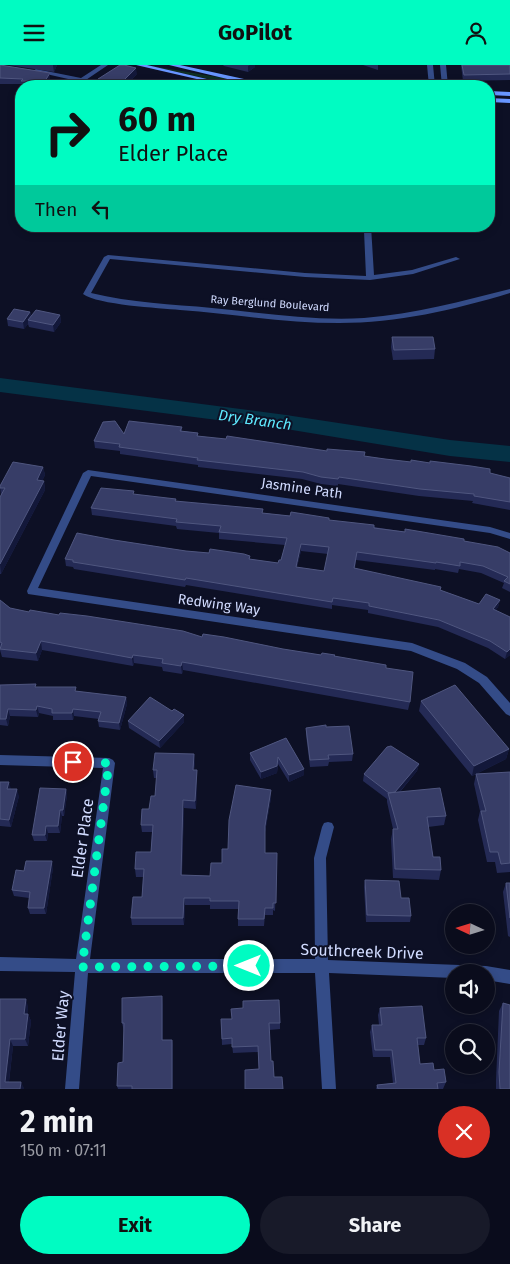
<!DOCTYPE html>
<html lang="en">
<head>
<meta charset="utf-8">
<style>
	body { margin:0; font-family:"Fira Sans",sans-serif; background:#181a29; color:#f1f3f6; height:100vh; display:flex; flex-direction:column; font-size:19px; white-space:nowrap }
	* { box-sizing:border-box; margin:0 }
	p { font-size:16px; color:#999ba3 }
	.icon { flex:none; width:28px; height:28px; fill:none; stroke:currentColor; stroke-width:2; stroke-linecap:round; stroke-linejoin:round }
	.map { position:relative; height:1024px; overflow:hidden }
	.side { display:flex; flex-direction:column; background:#0a0c1c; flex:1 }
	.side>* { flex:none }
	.guide { position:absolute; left:15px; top:15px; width:480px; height:152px; border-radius:20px; box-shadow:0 2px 8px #0003,0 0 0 1px #2a2c3b; background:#00fcc2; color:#111; overflow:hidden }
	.needle { width:32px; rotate:274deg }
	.buttons { position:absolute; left:445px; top:839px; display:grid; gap:10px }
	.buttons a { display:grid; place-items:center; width:50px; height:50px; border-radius:50%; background:#0a0c1c; box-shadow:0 2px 8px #0003,0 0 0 1px #2a2c3b; font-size:25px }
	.pin { position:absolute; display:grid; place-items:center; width:42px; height:42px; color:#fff; margin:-21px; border:2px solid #fff; border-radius:50%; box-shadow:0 1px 5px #0007 }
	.me { position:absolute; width:55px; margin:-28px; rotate:270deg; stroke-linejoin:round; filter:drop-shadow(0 0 4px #0008) }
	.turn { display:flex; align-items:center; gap:18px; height:105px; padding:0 20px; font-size:22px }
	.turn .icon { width:65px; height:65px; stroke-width:2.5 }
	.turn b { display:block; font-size:35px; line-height:42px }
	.then { display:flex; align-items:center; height:48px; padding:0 20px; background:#0003; gap:10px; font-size:19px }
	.round { display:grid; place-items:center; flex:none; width:52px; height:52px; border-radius:26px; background:#181a29 }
	.head { display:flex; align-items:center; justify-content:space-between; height:85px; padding:0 20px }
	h1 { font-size:30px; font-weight:700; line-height:38px }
	.cta { display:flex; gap:10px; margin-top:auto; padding:10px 20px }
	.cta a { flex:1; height:58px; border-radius:30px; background:#00fcc2; color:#111; font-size:20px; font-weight:700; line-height:58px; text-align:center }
	.cta a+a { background:#181a29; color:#f1f3f6 }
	header { display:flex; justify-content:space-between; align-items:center; height:65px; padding:0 20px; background:#00fcc2; color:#111; font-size:22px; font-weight:700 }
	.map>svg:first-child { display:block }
</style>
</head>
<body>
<header><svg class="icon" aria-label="menu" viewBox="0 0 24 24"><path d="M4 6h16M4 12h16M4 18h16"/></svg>GoPilot<svg class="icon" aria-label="person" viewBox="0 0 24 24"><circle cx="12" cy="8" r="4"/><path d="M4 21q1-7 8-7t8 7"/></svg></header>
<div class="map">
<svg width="510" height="1024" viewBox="0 0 510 1024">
	<rect width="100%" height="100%" fill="#0d1025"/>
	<!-- green -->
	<path fill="#0f3024" d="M146 0 271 21 231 19Z"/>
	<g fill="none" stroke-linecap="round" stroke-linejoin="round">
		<!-- river -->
		<path fill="#053246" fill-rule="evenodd" d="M0 313 286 350 450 375 510 381V397L450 391 286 364 0 327Z"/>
		<!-- street -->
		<path fill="#344c88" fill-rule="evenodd" d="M101 0H108L77 21H70L77 16 33 6 36 4 81 13Z
			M427 0H433L435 21H429Z
			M440 0H446L448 21H442Z
			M337 161H371L374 210 412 205 456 192 460 194 413 209 370 215 305 212 110 194 91 228C131 238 172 239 212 243 263 248 314 256 364 253 415 249 462 236 510 224V228C454 245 397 258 339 258 286 258 233 249 180 245 159 243 98 240 83 229L104 192 108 190 305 208 366 211 364 166 340 163Z
			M88 405 490 462 510 468V474L490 468 91 411 38 523 412 578 465 598 487 612 510 638V651L506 649 479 618 457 604 411 586 28 529 27 526 83 408Z
			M0 690 109 693 113 695 115 698 90 894H315L314 793 322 762 324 758 328 757 332 758 334 762 326 793 328 895 486 901 510 905V919L486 915V908H454V913L329 908 336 1024H322L315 908H88L79 1024H65L75 907 0 906V892L76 894 103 703 0 700Z"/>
		<!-- secondary -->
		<path fill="#6896ff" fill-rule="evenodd" d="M136 0H147L237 21H227Z
			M169 0H180L244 14 288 19 291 21H275L244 18Z
			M489 26 510 27V31L489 30Z
			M489 33 510 34V38L489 37Z"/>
	</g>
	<!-- wall -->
	<path fill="#242a55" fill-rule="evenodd" d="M0 0 50 8V14L47 21H22V19H0Z
		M8 0H57L54 7Z
		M223 0H255V2L248 7 224 1Z
		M363 0H378V5Z
		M461 0H510V15L463 16Z
		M137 9 125 21H106L98 20V14Z
		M30 247 31 251 60 250 61 257 54 267 29 262 28 259 24 264 8 261 7 254Z
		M392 272 435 284 434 294 393 295 391 282Z
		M182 362V366L198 368V371L364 391 490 408 510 413V445L472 438 473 436 419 431 338 419V421L321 419 302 414 198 402V400L120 389V386L95 383 94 376 124 369Z
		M43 402 45 410 42 416H44L45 425 1 509H0V432L1 431 0 421Z
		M134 430 176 434V436L263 448 329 455 464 476 510 488V527L502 523 504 518 481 508 459 504 458 508 435 504V505L356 495 355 503 440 525 479 539 500 535 498 542 495 546 510 552V590L505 594 488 583 438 562 368 548V545L332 540V544L186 520 185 522 74 504 73 502 66 501 65 494 114 475 186 486 250 491V494L278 498 281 495 285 480 219 474V468L177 464 176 461 92 450 91 443ZM301 486 328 489 324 506 297 502Z
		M0 535 10 543 29 547 321 590 334 591 386 603 410 637 408 645 183 605 182 609 163 606 162 602 134 598 133 601 42 585 38 596 2 592 0 585Z
		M0 620 37 622 126 632 127 639 120 665 99 662 98 656 99 654 74 651 73 655H53V651L39 648 38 652 10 651 8 661 0 660Z
		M421 636 509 684 506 694 472 711 419 646Z
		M172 646 184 650V657L160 683 129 663 128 656Z
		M326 662 353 689 352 696 329 697 328 701 310 702 306 670V663Z
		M286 673 304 704V710L289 717 278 699 277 708 261 714 250 695V688Z
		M195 697 194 705H197V713L196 744 184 743 182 810 210 811 222 798 228 784 271 725V733L265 767V788H277L275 846 273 845V850H265L264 861H238V844H210V840H185L184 860H132L131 853 142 832 143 812H136L135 804 151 787 152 767H142L141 760 149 744 155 731 157 713H154L153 705Z
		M419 699 417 706 400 727 446 751 444 760 428 762 433 792 441 805 439 815 393 813 391 774 393 764 387 737V734L363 716 364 709Z
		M510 707V807L497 808 495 797H487L478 755 480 746 474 719 476 709Z
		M0 717 11 724 19 731 11 762 0 761Z
		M66 724 67 730 64 751H62L60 768H48L47 776H34L32 770Z
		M53 803 46 849H30L28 843 29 833 14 831 12 825 24 806Z
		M365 815 401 833 411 851 410 857H366L364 822Z
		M506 818H510V872L508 871 503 827Z
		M0 934 28 941 27 949H28L31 956 28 981H13L9 1017 24 1023 0 1024Z
		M503 938 510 1024H496V1015L499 946Z
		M163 939V975H172L173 983V1024H118L117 1021 123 997 124 966 122 958Z
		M380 943 426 973 424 980H417L420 999 434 1005 446 1017 443 1024H376L377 1020 393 1018 390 992H373L370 967 372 960H379L378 950Z
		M221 954 280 958V964L269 965 271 996 274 1012 283 1024 259 1004 258 987 233 988 232 979 222 980Z"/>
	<!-- shaded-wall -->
	<path fill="#13183a" d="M53 0H57L54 7 53 1Z
		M250 0H255V2L248 7V1Z
		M136 3 137 9 124 21V15Z
		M50 8V14L46 21 45 16Z
		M121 15V21H118V17Z
		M30 247 32 254 28 255V259L24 264 23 257Z
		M60 250 61 257 54 267 53 260Z
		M43 402 45 410 38 424 37 415Z
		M44 416 45 425 1 509 0 499Z
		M301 479V486L295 509 296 502Z
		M500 535 498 542 491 552 493 544Z
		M41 576 42 585 38 596 36 588Z
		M510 584V590L505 594 507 587Z
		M133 590 134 598 133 601 132 593Z
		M182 597 183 605 182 609 181 601Z
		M126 632 127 639 120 665 119 658Z
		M37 641 39 648 38 652 36 645Z
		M8 644 10 651 8 661 6 654Z
		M73 644 74 651 73 655 72 648Z
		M184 650V657L160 683 159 676Z
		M509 684 506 694 472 711 474 701Z
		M194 689 195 697 193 713V705Z
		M278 692 277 708 261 714V707Z
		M419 699 417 706 391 737 392 730Z
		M304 704V710L289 717V710Z
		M197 705V713L196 744 195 736Z
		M9 717 11 724H7Z
		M17 724 19 731 11 762 9 755Z
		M66 724 67 730 64 751 63 745Z
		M271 725V733L265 768V761Z
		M183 735 184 743 181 817V810Z
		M60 745 62 751 60 768 58 761Z
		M46 761 48 768 47 776 45 770Z
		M52 796 53 803 46 849 44 843Z
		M184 833 185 840 184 860 183 853Z
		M162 931 163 939V983L162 975Z
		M26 934 28 941 27 956 24 949Z
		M28 949 31 956 28 981 25 974Z
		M10 974 13 981 8 1024 5 1017Z
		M172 975 173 983V1024H172Z
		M21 1017 24 1023V1024H20Z"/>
	<!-- building -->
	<path fill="#373d67" stroke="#4f567f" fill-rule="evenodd" d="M0 0 50 8 45 16H21L23 14 0 13Z
		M120 0H124L136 3 124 15H121L118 17 98 14Z
		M462 0H510V9L464 10Z
		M14 244 30 247 23 257 7 254Z
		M36 245 60 250 53 260 28 255Z
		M392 272H433L435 284 394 285Z
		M115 356 124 369 129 356 182 362 180 366 198 368 197 371 226 374 227 371 327 386V384L365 387 364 391 385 394 411 397V395L430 398V396L471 401 490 404V408L510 413V437L474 431V429L420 424 339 412 338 414 321 412 303 407 197 395 198 393 119 382 120 379 94 376 103 357Z
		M13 397 43 402 37 415 44 416 0 499V432L5 423H0V421Z
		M101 423 134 426 133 429 176 434 175 436 263 444 262 448 290 451 291 447 329 453V455L374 460V463L405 467V464L464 474V476L498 482 510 488V519L504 516 508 512 483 501 460 497V501L436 497V498L357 487 354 503 441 522 440 525 479 539 486 529 500 535 493 544 510 552V584L507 587 490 576 439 555 369 541V538L333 533 332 537 186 513 185 515 73 497V495L65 494 77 468 114 475 186 486 209 488 210 484 244 489 250 491 249 494 278 498 279 495H281L287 473 219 467 221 461 176 457 177 454 91 443ZM301 479 329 482 324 506 296 502Z
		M0 535 10 543 29 547 30 545 59 550 60 548 87 551 183 566 202 572 203 569 224 572 283 584 321 590 322 588 335 590 334 591 386 600V603L413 607 410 637 182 597 181 601 162 598 163 594 133 590 132 593 41 576 36 588 0 584 2 578 0 577Z
		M36 619 35 622H76L75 626 126 632 119 658 98 656 101 647 73 644 72 648H52V644L37 641 36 645 8 644 6 654H0V620Z
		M455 620 509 684 474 701 421 636Z
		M150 632 172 646 174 644 184 650 159 676 128 656Z
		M326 660V662L349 661 353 689 328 690 329 694 310 695 306 663Z
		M286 673 304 704 289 710 278 692 277 701 261 707 250 688Z
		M391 681 419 699 395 727 389 728 364 709 387 682Z
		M155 688 194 689 193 705H197L195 736 183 735 181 810 210 811 211 798H222V784H228L229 755 236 720 271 725 265 761V788H277L276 838H273V843H265L264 854H238L239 836H210V833H184L183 853H131L133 832H142L144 804H135L136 787H151L153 760H141L142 744H149L151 731H155L157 705H153Z
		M510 707V798L501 799 498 787H490L481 746H486L476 709Z
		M0 717H9L7 724H17L9 755 0 754Z
		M40 723 66 724 63 745H60L58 761H46L45 770H32Z
		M440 723 446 751 427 752 433 792H440L441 805 395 804 393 764H398L388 728Z
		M26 796H52L44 843H28L30 827 12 825 16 805 24 806Z
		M365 815 399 816 401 833H409L411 851 367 850Z
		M506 818H510V853Z
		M162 931V975H172V1024H132V1021H117L118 998 123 997 124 958H122V933Z
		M0 934H26L24 949H28L25 974H10L5 1017H21L20 1024H0Z
		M279 935 280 958H269L271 996H273L274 1012H282L283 1024H245V1005L259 1004 258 981 232 982V973L222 974 221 954H232L231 944 243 943V936Z
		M503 938 510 940V1024H500L499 1007Z
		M422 941 426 973H417L420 999 433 998 434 1005 444 1004 446 1017 437 1018 438 1024H378L377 1020 396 1018 392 985H375L372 960H382L380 943Z"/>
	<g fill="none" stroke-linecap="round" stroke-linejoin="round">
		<!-- route -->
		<path stroke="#00fcc2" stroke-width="9" stroke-dasharray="0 16.2" d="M73 697 109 698 82 902 249 901"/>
	</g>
	<g text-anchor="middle" stroke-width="4" stroke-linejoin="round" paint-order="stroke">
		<!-- far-street labels -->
		<g font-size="11" fill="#d1dbff" stroke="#0d1025">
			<text transform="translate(270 238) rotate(4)" y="4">Ray Berglund Boulevard</text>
		</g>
		<!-- street labels -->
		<g font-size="14" fill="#d1dbff" stroke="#0d1025">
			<text transform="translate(302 423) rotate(8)" y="5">Jasmine Path</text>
			<text transform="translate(219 539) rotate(8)" y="5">Redwing Way</text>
		</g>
		<!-- water labels -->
		<g font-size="15" font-style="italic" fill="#5feaff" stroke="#0d1025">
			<text transform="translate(255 355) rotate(8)" y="5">Dry Branch</text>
		</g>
		<!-- near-street labels -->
		<g font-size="16" fill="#d1dbff" stroke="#0d1025">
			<text transform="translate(82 773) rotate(-82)" y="6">Elder Place</text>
			<text transform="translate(362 886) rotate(2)" y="6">Southcreek Drive</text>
			<text transform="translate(60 961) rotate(-85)" y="6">Elder Way</text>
		</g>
	</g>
</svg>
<div class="buttons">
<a><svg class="needle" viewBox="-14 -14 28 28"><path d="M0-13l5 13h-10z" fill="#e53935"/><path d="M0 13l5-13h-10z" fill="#999ba3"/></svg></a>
<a><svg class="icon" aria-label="sound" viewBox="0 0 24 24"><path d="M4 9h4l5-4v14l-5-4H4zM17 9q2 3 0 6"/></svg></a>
<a><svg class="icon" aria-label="search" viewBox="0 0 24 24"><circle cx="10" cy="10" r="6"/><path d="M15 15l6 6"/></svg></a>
</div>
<div class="pin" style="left:73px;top:697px;background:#d93025"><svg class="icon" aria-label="arrive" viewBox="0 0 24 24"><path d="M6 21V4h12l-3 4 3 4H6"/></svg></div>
<svg class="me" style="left:249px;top:901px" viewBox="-20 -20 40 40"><circle r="17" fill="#00fcc2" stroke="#fff" stroke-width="3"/><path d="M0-11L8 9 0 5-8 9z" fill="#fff"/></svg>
<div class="guide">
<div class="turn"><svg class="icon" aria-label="right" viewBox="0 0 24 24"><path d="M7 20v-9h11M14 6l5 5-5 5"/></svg><div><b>60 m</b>Elder Place</div></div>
<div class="then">Then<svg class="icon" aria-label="left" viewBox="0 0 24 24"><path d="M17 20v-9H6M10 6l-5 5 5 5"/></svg></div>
</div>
</div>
<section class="side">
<div class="head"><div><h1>2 min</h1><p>150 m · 07:11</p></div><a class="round" style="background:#d93025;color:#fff"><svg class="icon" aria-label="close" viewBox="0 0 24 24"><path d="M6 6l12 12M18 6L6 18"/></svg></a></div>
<div class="cta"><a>Exit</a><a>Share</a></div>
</section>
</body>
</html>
